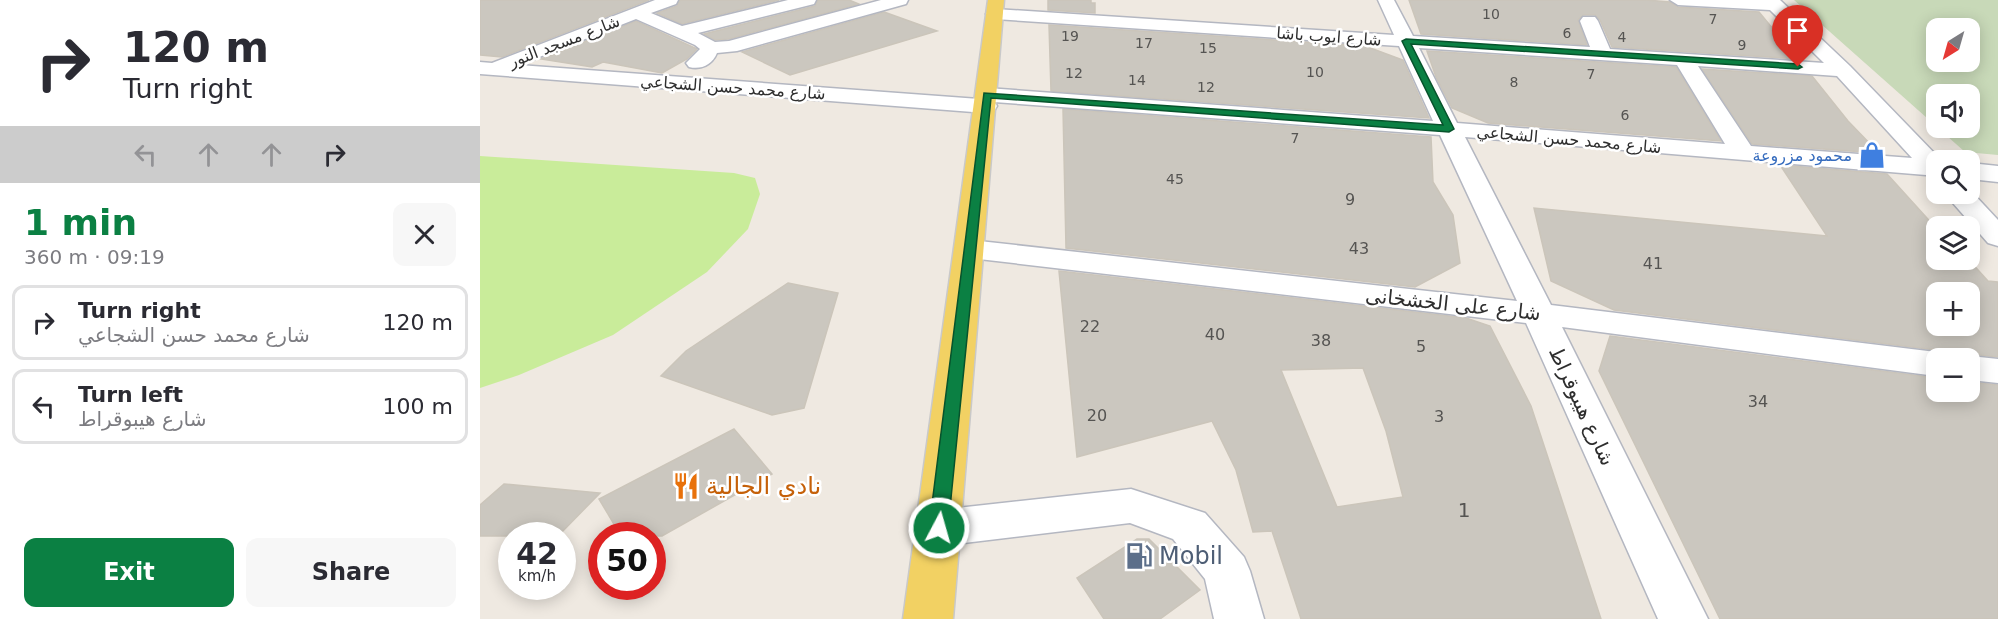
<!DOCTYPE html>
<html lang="en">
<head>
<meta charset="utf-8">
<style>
	body { margin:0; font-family:"DejaVu Sans",Cairo,sans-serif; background:#f7f7f7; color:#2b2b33; height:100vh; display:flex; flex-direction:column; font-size:22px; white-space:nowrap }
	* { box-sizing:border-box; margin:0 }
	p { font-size:20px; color:#7c7c81 }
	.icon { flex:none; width:33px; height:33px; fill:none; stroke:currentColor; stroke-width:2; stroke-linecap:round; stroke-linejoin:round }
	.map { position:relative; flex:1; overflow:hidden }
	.panel { display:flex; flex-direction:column; background:#fff; width:480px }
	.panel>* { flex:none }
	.hud { background:#fff; color:#2b2b33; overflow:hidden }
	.needle { width:39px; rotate:217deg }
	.tools { position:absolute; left:1446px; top:18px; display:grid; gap:12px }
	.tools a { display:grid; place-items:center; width:54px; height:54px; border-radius:12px; background:#fff; box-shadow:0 3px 15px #0003; font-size:30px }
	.speed { position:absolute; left:18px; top:522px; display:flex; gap:12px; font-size:30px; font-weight:700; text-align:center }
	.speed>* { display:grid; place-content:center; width:78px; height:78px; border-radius:50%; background:#fff; box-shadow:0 3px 15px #0003; line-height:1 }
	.speed small { font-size:15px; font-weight:400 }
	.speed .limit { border:9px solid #d22; background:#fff; color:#111 }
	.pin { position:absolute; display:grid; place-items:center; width:51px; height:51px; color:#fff; margin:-62px -26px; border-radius:50% 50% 50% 0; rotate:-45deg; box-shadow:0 0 6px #0007 }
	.pin .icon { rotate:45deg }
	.me { position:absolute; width:66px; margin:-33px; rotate:6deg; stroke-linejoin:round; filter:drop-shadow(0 0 4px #0008) }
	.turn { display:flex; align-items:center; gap:21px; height:126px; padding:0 24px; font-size:27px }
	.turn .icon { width:78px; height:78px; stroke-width:2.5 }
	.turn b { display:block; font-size:42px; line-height:51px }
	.lanes { display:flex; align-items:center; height:57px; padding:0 24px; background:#0003; justify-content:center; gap:30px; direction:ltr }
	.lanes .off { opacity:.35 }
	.round { display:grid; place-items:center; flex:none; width:63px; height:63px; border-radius:12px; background:#f7f7f7 }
	.summary { display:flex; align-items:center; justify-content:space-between; height:102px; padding:0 24px }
	h1 { font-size:36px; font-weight:800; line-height:45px; color:#0b8043 }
	.action { display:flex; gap:12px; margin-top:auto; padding:12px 24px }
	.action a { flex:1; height:69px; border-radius:12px; background:#0b8043; color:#fff; font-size:24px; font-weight:800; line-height:69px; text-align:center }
	.action a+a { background:#f7f7f7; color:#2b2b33 }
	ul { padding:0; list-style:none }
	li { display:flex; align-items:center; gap:18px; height:75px; margin:0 12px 9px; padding:0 12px; border:3px solid #e1e1e2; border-radius:12px }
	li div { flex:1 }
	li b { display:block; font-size:22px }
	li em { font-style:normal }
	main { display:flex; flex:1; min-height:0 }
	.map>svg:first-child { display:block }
</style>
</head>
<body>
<main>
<section class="panel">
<div class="hud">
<div class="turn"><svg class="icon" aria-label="right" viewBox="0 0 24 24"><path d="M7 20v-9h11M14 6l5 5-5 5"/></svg><div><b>120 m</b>Turn right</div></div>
<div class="lanes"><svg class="icon off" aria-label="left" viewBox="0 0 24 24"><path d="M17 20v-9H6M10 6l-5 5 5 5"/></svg><svg class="icon off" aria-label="ahead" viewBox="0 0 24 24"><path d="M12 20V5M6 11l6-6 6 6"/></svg><svg class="icon off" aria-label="ahead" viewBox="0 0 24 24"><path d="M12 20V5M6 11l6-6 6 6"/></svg><svg class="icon" aria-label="right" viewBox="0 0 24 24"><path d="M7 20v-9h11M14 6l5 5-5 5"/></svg></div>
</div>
<div class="summary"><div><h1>1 min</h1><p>360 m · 09:19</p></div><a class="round"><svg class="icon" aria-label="close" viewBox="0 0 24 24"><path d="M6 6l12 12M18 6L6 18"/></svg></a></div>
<ul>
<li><svg class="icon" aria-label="right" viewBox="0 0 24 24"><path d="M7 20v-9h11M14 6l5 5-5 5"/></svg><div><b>Turn right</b><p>شارع محمد حسن الشجاعي</p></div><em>120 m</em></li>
<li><svg class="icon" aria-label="left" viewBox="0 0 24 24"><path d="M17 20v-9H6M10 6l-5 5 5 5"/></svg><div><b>Turn left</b><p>شارع هيبوقراط</p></div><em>100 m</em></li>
</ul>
<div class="action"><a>Exit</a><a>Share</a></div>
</section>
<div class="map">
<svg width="1518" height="619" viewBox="0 0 1518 619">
	<rect width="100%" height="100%" fill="#efe9e1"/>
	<!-- cemetery -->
	<path fill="#c8d9b8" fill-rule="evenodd" d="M1314 0H1518V155L1485 152 1458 128H1490V94H1456V126ZM1456 28H1490V62H1456Z"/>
	<!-- pitch -->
	<path fill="#c9ec9a" d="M0 156 254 173 275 178 280 194 268 229 227 272 133 335 39 375 0 388Z"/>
	<!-- building -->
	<path fill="#cbc7bf" stroke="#cbc5ba" stroke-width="1.5" fill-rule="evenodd" d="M0 0H169L22 57 0 55Z
		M200 0H299L202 24 177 13 197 6Z
		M338 0H369L379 4 249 39 235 40 224 34 335 6Z
		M568 0H611V3H615V13L568 10Z
		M929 0H1166L1190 2 1198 7 1279 12 1318 59 1132 47 1120 20 1115 15H1103L1098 20 1107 45 941 34Z
		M404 12 457 31 310 75 262 52Z
		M156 21 217 49 207 59 182 73 123 62 112 67 61 59Z
		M569 25 885 46 923 60 949 118 571 91Z
		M947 51 1196 67 1241 141 1008 123 972 108 956 77Z
		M1222 69 1332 76 1368 121 1399 153 1272 144Z
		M583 109 951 137 953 182 973 215 980 263 935 287 586 248Z
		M1300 165 1407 174 1456 228V260H1489L1508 281 1518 282V357L1490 354 1472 358 1470 354 1456 350 1134 310 1071 281 1054 208 1347 236ZM1456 292H1490V326H1456Z
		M579 271 986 318 1010 326 1051 406 1121 619H821L792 531 773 532 756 470 732 421 597 457ZM883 368 906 431 923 497 857 507 801 370Z
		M308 283 358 293 324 408 292 415 181 376 206 351Z
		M1130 336 1456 378V392H1490V382L1518 385V619H1240L1119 371Z
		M254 429 292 474 182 536H141L119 499Z
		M24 484 120 493 78 536H0V505Z
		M657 539H669L720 590 680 619H624L597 578Z"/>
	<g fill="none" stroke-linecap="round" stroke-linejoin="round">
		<defs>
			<path id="minor" d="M175 0H198L196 4 171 13 202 26 308 0H336L334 4 218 33 235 42 249 41 401 0H428L426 4 257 51 237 53C232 65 221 70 209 67L206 63 220 49 215 45 156 19 39 65 499 99 496 95 499 90 507 88 953 121 919 46 515 19 509 18 506 14 509 10 515 9 914 35 898 0H914L933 36 1110 47 1100 21 1103 17H1115L1118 21 1130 49 1344 63 1290 10 1198 5 1190 0H1300L1370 66 1461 160H1456V178L1446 175 985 137 1071 305 1456 352 1469 356 1470 358H1456V376L1082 327 1228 619H1178L1046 323 490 258 479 255 475 249 479 243 490 240 1037 301 960 135 514 102 517 106 514 111 506 113 0 74V62L12 63ZM939 48 1197 65 1245 144 977 123ZM1218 66 1357 76 1432 158 1271 146Z
				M1490 163 1518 166V182L1490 179Z
				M1490 190 1518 220V246L1508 243 1465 194H1490Z
				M1490 356 1518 359V383L1490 380V358H1481Z
				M651 489 725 513 764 557 770 571 784 619H734L725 579 693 539 650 523 459 546 443 541 437 528 443 515 459 510Z"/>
			<path id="major" d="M508 0H524L473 619H423Z"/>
		</defs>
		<!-- minor casing -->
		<use href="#minor" stroke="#b4b7c1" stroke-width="3"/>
		<!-- major casing -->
		<use href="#major" stroke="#c9c9c9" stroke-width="3"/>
		<!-- minor -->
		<use href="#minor" fill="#fff" fill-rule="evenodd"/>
		<!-- major -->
		<use href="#major" fill="#f2d163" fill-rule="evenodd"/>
	</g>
	<!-- route -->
	<path fill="#0b8043" stroke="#07532c" stroke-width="1.5" d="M926 39 1318 64 1322 67 1318 69 931 44 974 129 969 132 511 98 468 528 465 533 459 535 452 533 449 528 504 93 963 125 922 41Z"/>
	<!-- icons -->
	<defs>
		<symbol id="shop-bare" viewBox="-9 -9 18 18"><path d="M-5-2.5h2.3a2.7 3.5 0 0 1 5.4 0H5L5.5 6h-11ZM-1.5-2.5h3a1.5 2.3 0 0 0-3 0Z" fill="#3f7fe0" stroke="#fff" stroke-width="2.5" paint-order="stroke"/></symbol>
		<symbol id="restaurant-bare" viewBox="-9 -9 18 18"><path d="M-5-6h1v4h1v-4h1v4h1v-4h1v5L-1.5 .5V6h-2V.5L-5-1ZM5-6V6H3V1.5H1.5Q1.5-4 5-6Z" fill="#e8710a" stroke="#fff" stroke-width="2.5" paint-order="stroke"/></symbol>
		<symbol id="fuel-bare" viewBox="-9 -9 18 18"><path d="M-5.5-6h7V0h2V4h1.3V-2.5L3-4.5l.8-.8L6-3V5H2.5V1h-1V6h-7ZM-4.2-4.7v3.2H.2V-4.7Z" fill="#5c6f8a" stroke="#fff" stroke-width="2.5" paint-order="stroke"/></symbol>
	</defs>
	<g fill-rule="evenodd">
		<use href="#shop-bare" x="1373" y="136" width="38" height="38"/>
		<use href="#restaurant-bare" x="187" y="467" width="38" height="38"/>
		<use href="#fuel-bare" x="640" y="537" width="38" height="38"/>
	</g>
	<g text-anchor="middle" stroke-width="5" stroke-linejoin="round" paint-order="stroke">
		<!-- far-number labels -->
		<g font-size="14" fill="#555452">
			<text x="1011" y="19">10</text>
			<text x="1233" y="24">7</text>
			<text x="1087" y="38">6</text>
			<text x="590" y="41">19</text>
			<text x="1142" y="42">4</text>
			<text x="664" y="48">17</text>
			<text x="1262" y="50">9</text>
			<text x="728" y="53">15</text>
			<text x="835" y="77">10</text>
			<text x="594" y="78">12</text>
			<text x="1111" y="79">7</text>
			<text x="657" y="85">14</text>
			<text x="1034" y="87">8</text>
			<text x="726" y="92">12</text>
			<text x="1145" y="120">6</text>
			<text x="815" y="143">7</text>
			<text x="695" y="184">45</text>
		</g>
		<!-- far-street labels -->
		<g font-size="16" fill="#2e2e2e" stroke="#fff">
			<text transform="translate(849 36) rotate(4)" y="6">شارع ايوب باشا</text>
			<text transform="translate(84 41) rotate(-21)" y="6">شارع مسجد النور</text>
			<text transform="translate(253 87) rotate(4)" y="6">شارع محمد حسن الشجاعي</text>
			<text transform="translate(1089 139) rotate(5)" y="6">شارع محمد حسن الشجاعي</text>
		</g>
		<!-- far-shop labels -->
		<g font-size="16" fill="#366cbe" stroke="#fff" text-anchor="end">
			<text x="1372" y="161">محمود مزروعة</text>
		</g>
		<!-- number labels -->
		<g font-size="16" fill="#555452">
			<text x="870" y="205">9</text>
			<text x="879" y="254">43</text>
			<text x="1173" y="269">41</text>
			<text x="610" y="332">22</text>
			<text x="735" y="340">40</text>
			<text x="841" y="346">38</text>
			<text x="941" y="352">5</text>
			<text x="1278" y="407">34</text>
			<text x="617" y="421">20</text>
			<text x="959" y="422">3</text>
		</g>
		<!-- street labels -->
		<g font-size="20" fill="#2e2e2e" stroke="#fff">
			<text transform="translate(973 304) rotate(6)" y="7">شارع على الخشخانى</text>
			<text transform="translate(1102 406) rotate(65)" y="7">شارع هيبوقراط</text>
		</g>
		<!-- near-number labels -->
		<g font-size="20" fill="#555452">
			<text x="984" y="517">1</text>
		</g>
		<!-- near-food labels -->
		<g font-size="24" fill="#c56008" stroke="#fff" text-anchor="start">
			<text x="226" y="494">نادي الجالية</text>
		</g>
		<!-- near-service labels -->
		<g font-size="24" fill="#4e5e75" stroke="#fff" text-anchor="start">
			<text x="679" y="564">Mobil</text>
		</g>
	</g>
</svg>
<div class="tools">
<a><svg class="needle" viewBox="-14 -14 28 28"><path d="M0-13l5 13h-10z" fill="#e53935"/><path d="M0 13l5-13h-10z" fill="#7c7c81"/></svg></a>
<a><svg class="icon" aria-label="sound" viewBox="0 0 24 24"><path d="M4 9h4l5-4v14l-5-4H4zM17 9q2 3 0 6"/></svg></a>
<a><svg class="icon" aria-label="search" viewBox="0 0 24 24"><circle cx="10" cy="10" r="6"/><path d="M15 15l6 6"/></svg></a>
<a><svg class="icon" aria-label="layers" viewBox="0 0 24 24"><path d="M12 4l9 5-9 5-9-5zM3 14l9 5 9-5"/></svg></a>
<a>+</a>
<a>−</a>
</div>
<div class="speed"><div>42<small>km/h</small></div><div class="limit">50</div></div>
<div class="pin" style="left:1318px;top:67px;background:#d93025"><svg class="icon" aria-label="arrive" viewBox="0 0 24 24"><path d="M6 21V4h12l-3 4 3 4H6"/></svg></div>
<svg class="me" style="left:459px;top:528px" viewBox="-20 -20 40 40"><circle r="17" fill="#0b8043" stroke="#fff" stroke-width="3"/><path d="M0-11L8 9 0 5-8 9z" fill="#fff"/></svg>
</div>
</main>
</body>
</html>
